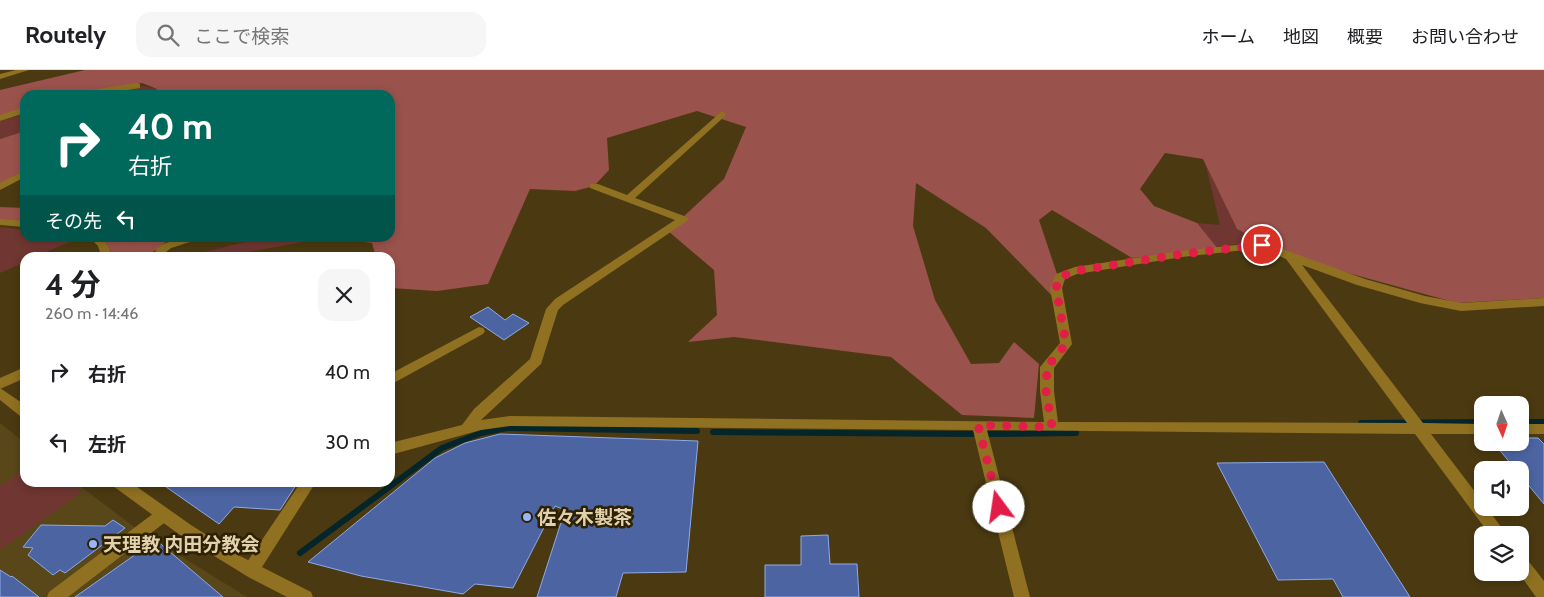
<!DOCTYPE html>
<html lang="ja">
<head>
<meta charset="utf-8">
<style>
	body { margin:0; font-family:Cabin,"Noto Sans JP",sans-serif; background:#f6f6f6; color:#202124; height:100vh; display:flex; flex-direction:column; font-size:19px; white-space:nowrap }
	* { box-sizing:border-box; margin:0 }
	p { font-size:16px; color:#757577 }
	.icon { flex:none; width:28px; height:28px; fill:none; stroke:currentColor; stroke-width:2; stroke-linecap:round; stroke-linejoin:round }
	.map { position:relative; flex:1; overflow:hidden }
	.side { position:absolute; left:20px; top:182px; width:375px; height:235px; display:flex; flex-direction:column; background:#fff; border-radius:15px; box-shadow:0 2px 8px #0003 }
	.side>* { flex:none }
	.banner { position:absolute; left:20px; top:20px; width:375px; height:152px; border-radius:15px; box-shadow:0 2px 8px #0003; background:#00695c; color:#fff; overflow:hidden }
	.needle { width:32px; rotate:177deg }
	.controls { position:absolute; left:1474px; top:326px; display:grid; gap:10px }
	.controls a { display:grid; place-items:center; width:55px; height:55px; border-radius:10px; background:#fff; box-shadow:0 2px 8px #0003; font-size:25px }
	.pin { position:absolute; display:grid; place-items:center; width:42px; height:42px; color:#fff; margin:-21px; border:2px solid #fff; border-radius:50%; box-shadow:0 1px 5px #0007 }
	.me { position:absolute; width:55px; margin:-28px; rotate:346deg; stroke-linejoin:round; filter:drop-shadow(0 0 4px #0008) }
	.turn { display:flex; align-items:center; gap:18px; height:105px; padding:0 25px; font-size:22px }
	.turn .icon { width:65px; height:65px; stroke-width:2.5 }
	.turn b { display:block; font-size:35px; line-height:42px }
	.then { display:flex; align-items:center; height:48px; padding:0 25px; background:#0003; gap:10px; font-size:19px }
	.round { display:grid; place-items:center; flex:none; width:52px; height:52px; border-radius:15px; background:#f6f6f6 }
	.overview { display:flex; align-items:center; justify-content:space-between; height:85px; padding:0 25px }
	h1 { font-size:30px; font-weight:700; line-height:38px }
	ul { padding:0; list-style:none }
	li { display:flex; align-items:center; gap:15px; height:70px; padding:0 25px }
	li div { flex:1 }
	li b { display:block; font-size:19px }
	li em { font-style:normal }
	header { display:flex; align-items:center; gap:30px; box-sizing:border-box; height:70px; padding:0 25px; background:#fff; border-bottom:1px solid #e0e0e0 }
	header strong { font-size:24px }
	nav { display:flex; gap:28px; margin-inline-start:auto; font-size:18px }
	.search { width:350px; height:45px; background:#f6f6f6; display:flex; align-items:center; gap:12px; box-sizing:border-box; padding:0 18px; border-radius:15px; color:#757577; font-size:19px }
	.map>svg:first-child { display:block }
</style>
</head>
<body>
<header>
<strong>Routely</strong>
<div class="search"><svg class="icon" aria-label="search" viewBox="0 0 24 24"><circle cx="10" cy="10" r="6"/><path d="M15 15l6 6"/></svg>ここで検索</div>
<nav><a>ホーム</a><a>地図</a><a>概要</a><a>お問い合わせ</a></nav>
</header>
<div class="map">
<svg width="1544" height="527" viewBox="0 0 1544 527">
	<rect width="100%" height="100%" fill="#4b3a11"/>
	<!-- built -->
	<path fill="#594619" d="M0 353 25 373V412L76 413 137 459 247 527H0Z"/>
	<!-- green -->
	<path fill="#703631" d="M144 16 157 19 155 25H91Z
		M25 44V61L0 69V51Z
		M1205 92 1237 159 1259 171 1216 177 1197 153 1220 155Z
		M0 157 25 160V168H66L74 170 35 187 25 188V192L0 203Z
		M262 168H325L221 187H183Z
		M25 399V412L66 413 82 422 0 480V416Z"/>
	<!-- forest -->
	<path fill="#9a524c" d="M85 0H1544V228L1457 233 1290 187 1237 159 1203 89 1165 83 1140 119 1154 136 1197 153 1219 180 1132 188 1052 140 1039 150 1059 210V233L986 158 916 113 913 156 935 230 971 294 999 293 1014 272 1039 294 1034 348 962 345 891 287 734 267 688 272 717 245 714 200 668 161 724 109 746 57 697 41 607 68 609 100 594 116 575 121 530 119 488 214 437 221 390 218V188L376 187 372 173 335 168H390V25H155L157 19 142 13 76 25H25V40L0 46V20Z
		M25 61V100L0 114V69Z
		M0 137 25 138V153L0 150Z
		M103 168H171L145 188 114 187Z"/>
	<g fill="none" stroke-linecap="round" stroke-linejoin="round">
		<!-- stream -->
		<path stroke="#04262a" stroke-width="6" d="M1520 352H1544
			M1361 353 1482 352
			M713 362 972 364
			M988 364 1076 363
			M300 483 442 378 481 363 507 358 697 361"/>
	</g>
	<!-- building -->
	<path fill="#4c65a2" stroke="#8daaec" d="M488 237 505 250 513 244 529 253 504 270 470 247Z
		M500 364 698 371 686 502 623 503 616 527H537L565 440 555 436 513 518 475 514 463 524 361 506 308 492 435 388 465 373Z
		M1520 368H1538L1544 374V434L1520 405V400H1516L1493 372H1520Z
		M1324 392 1410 527H1343L1333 509 1278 510 1217 393Z
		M159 412H298L280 440 234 437 219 454Z
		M113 450 125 458 65 503 60 500 53 505 28 485 33 478 23 477 41 455 105 456Z
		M828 465 830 494H857L859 527H765V495H801V466Z
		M156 470 223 527H75Z
		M0 500 11 507 12 506 39 527H0Z"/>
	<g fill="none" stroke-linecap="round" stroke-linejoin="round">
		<!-- street -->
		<path fill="#907121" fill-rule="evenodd" d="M16 0H29L0 9V4Z
			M137 13 140 14V18L96 25H76L80 22Z
			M25 37V43L0 51V45Z
			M722 41 726 44 725 46 635 128 687 147 688 149 687 151 563 235 558 240 541 294 481 350 510 346 1044 352 1040 321V297L1060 273 1050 218 1056 204 1075 197 1182 181 1263 172 1365 209 1425 226 1461 233 1544 228V236L1461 241 1420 233 1357 215 1302 195 1423 353 1482 354V364H1431L1482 431V438H1487L1507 465H1490L1415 364 987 360 1030 527H1014L973 360 510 356 481 360 390 385V373L462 355 474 339 530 289 546 239 555 229 675 150 590 118V114H598L627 125ZM1262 178 1286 189 1407 353 1058 352 1054 321V298L1072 274 1062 218 1065 209 1077 204 1182 187Z
			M25 100V107L0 120V113Z
			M0 149 25 151V157L0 155Z
			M90 168C105 166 108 174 113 188H102L98 176Z
			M182 168H197L196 170 171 178 166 182V188H154L156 179 163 174Z
			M479 257 483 258 485 261 483 264 390 315V304Z
			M25 297V308L0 319V308Z
			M1520 354H1544V364H1520Z
			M301 412H316L257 505 251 507 245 505 243 500 245 495Z
			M163 439 168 440 171 445 168 450 68 527H47L49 522 158 440Z
			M1520 486 1526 488 1544 511V527H1536L1518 502H1520Z"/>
		<!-- secondary -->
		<path fill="#907121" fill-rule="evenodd" d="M0 318 25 335V347L20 346 0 330Z
			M111 412H130L191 455 238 485 311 522 313 527H287L250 508 180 465 113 416Z"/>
	</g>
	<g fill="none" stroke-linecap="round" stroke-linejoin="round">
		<!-- route -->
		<path stroke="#e11d48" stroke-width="9" stroke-dasharray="0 16.2" d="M999 437 978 355 1052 357 1046 321 1047 297 1066 274 1056 218 1060 207 1075 201 1182 184 1262 175"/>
	</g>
	<!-- markers -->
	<g fill="#97b6fd" stroke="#2e2101" stroke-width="2">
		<circle cx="527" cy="447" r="5"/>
		<circle cx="93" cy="474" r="5"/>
	</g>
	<g text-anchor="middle" stroke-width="5" stroke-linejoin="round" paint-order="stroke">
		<!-- near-poi labels -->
		<g font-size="19" font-weight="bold" fill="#e2d1ae" stroke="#2e2101" text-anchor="start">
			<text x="537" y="454">佐々木製茶</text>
			<text x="103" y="481">天理教 内田分教会</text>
		</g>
	</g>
</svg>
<div class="controls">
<a><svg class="needle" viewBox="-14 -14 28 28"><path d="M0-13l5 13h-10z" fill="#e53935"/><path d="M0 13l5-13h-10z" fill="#757577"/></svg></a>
<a><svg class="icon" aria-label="sound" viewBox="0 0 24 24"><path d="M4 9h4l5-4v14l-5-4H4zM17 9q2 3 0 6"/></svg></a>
<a><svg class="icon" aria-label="layers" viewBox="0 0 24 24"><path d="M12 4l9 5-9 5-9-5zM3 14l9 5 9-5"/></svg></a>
</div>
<div class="pin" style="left:1262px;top:175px;background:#d93025"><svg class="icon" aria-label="arrive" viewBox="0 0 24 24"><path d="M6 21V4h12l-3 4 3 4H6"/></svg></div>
<svg class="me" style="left:999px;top:437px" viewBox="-20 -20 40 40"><circle r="19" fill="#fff"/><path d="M0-13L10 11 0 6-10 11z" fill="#e11d48"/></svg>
<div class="banner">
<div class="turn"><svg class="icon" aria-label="right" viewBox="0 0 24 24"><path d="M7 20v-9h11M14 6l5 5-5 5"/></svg><div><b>40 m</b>右折</div></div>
<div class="then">その先<svg class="icon" aria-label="left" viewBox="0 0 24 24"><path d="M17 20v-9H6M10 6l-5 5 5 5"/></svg></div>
</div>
<section class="side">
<div class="overview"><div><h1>4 分</h1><p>260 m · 14:46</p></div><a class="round"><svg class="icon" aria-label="close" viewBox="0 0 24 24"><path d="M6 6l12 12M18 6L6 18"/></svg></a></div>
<ul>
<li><svg class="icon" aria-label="right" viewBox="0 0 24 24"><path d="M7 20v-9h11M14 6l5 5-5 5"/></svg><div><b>右折</b></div><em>40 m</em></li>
<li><svg class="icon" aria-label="left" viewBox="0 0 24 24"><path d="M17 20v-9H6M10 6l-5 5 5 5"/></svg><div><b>左折</b></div><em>30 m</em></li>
</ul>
</section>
</div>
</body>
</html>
